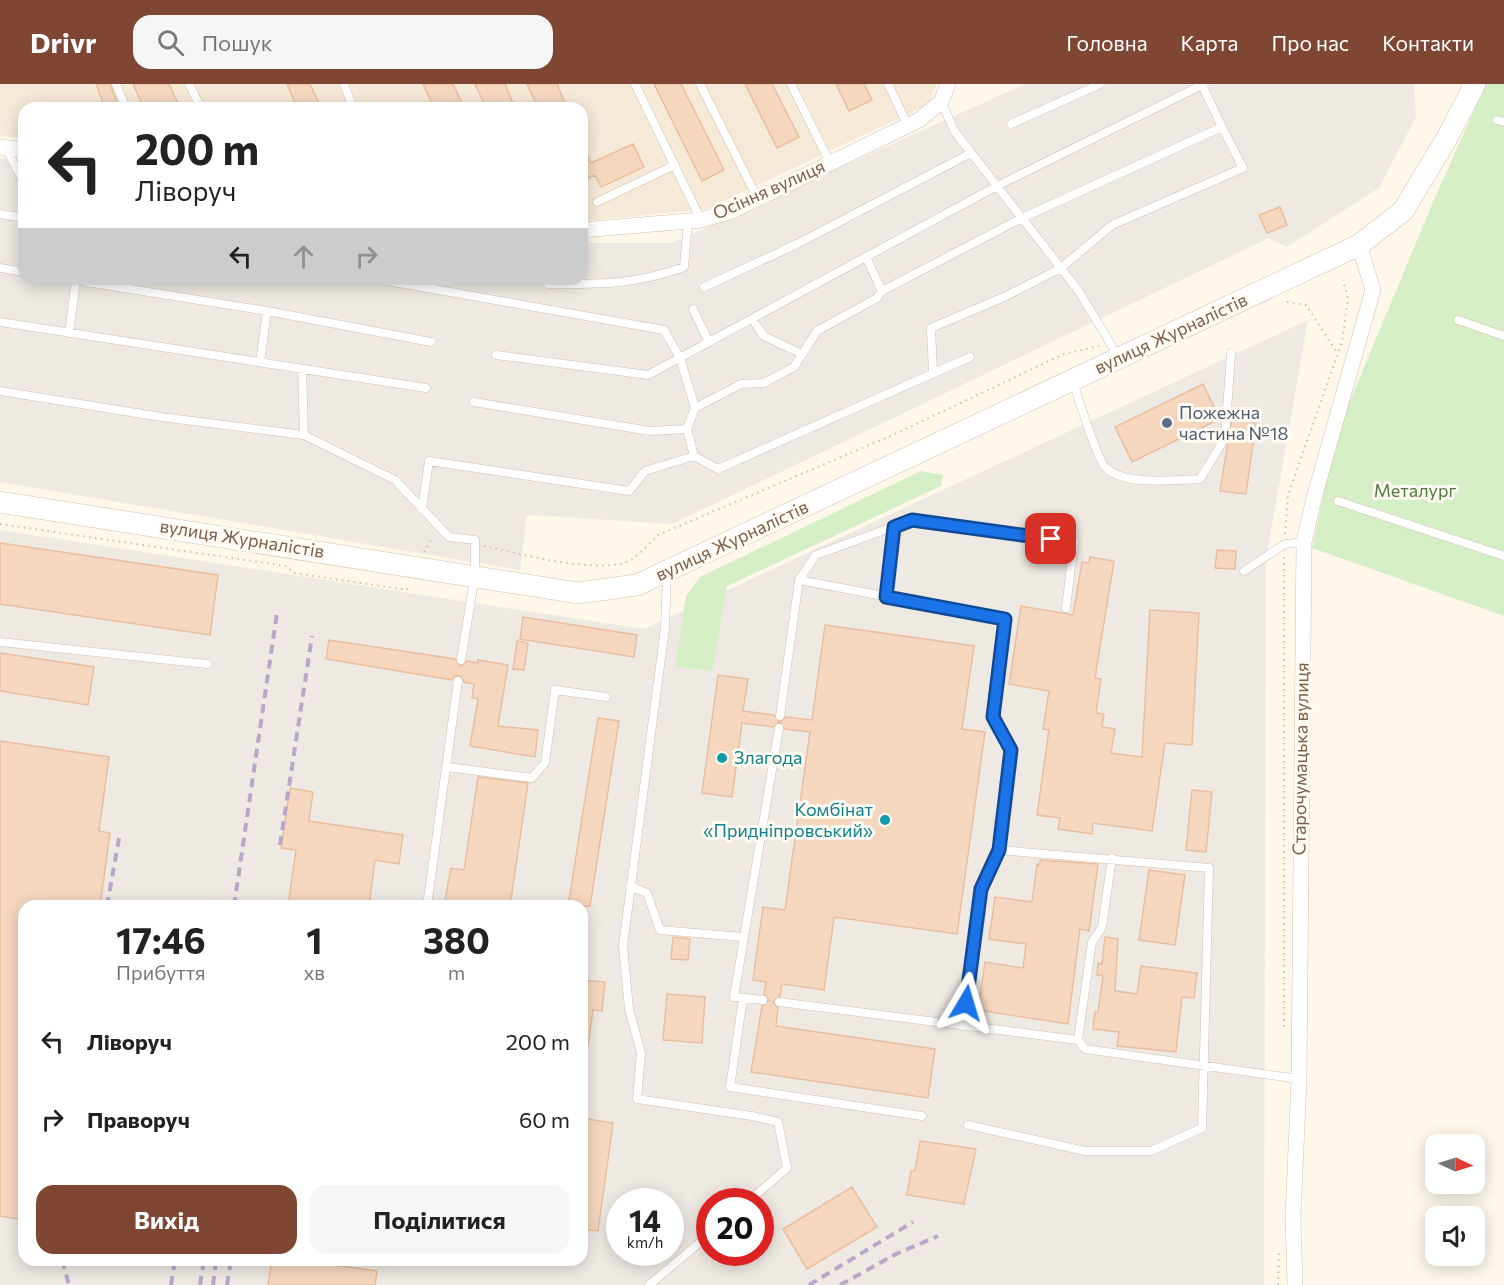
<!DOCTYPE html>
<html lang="uk">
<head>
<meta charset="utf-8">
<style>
	body { margin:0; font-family:Commissioner,sans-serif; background:#f6f6f6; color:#222; height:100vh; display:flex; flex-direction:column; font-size:22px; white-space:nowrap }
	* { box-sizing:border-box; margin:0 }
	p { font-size:20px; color:#767676 }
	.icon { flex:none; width:33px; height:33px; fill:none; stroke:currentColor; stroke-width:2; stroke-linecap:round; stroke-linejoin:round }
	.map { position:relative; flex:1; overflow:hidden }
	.sheet { position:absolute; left:18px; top:816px; width:570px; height:366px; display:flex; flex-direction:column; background:#fff; border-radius:18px; box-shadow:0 3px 15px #0003 }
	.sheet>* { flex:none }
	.guide { position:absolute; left:18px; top:18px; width:570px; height:183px; border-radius:18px; box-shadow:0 3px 15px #0003; background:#fff; color:#222; overflow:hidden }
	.needle { width:39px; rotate:94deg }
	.buttons { position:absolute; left:1425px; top:1050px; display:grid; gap:12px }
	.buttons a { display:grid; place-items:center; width:60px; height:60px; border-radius:12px; background:#fff; box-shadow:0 3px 15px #0003; font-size:30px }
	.speed { position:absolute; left:606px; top:1104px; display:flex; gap:12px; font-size:30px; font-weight:700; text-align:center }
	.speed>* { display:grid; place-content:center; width:78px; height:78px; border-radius:50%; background:#fff; box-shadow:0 3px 15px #0003; line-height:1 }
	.speed small { font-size:15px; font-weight:400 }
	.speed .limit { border:9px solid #d22; background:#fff; color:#111 }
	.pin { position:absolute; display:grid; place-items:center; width:51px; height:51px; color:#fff; margin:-26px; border-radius:12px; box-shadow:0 3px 9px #0006 }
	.me { position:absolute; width:66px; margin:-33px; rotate:7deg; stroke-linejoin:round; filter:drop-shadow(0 0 4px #0008) }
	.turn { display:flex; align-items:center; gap:21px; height:126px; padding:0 18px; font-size:27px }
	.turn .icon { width:78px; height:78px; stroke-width:2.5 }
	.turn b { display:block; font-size:42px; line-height:51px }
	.lanes { display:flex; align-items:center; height:57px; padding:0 18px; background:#0003; justify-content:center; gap:30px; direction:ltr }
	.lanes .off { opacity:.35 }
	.eta { display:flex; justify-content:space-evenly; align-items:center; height:102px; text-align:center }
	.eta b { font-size:36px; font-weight:700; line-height:42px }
	.button { display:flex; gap:12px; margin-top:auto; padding:12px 18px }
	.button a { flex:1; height:69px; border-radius:18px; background:#7e4633; color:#fff; font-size:24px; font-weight:700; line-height:69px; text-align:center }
	.button a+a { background:#f6f6f6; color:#222 }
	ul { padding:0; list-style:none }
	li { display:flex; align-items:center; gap:18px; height:78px; padding:0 18px }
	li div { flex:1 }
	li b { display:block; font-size:22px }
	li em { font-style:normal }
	header { display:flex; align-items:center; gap:36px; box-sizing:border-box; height:84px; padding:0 30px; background:#7e4633; color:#fff }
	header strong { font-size:28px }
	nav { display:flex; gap:33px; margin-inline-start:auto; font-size:21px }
	.search { width:420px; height:54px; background:#f6f6f6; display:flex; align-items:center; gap:15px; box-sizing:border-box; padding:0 21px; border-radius:18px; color:#767676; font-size:22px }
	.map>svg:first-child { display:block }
</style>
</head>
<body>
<header>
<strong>Drivr</strong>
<div class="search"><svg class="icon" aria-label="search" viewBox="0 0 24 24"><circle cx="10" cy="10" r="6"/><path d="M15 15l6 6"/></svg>Пошук</div>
<nav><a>Головна</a><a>Карта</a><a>Про нас</a><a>Контакти</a></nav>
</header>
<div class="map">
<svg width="1504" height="1201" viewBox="0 0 1504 1201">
	<rect width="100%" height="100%" fill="#fef7ea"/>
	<!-- residential -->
	<path fill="#f6e9d8" d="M0 0H936L929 20 707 125 595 136 582 135V24H24V55L0 51Z"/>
	<!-- industrial -->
	<path fill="#efe9e3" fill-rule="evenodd" d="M1025 0H1414L1416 33 1379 104 1287 163 1269 154 672 440 527 431 520 486 0 398V74L24 78V195H582V159H672Z
		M1308 236 1266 476 1264 1201H0V446L644 545ZM24 822H582V1176H24ZM620 1118H670V1168H620ZM710 1118H760V1168H710Z"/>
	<!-- green -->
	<path fill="#d5eec6" d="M1486 0H1504V532L1312 464 1337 348 1436 111Z
		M921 387 943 391 941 402 727 502 713 587 675 583 686 512 700 493Z"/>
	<!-- building -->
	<path fill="#f5d7c0" stroke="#e9be9f" stroke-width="1.5" d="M96 0H110L119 24H105Z
		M133 0H169L180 24H144Z
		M287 0H310L321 24H297Z
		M423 0H453L464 24H434Z
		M475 0H505L515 24H486Z
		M527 0H557L565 19 554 24H538Z
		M654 0H681L724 86 702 97Z
		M745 0H772L799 53 777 64Z
		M836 0H864L872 16 849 27Z
		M582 58 591 79 633 60 644 83 601 103 595 91 582 97Z
		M1280 123 1287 141 1267 149 1259 131Z
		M1203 300 1220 335 1132 378 1115 343Z
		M1232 333 1256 337 1246 410 1220 407Z
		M0 459 218 491 210 551 0 520Z
		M1217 466 1236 467 1235 485 1215 484Z
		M1090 473 1114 477 1095 594 1101 595 1096 629 1104 630 1102 643 1115 645 1111 669 1142 673 1150 526 1199 529 1192 661 1165 659 1152 747 1093 739 1092 750 1058 745 1060 734 1037 731 1049 646 1043 645 1049 607 1009 600 1021 522 1073 531 1082 478 1089 479Z
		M523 533 637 551 634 573 520 555Z
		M825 541 974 562 962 645 985 648 957 850 834 833 824 906 782 900 780 912 773 918 778 924 776 942 935 965 928 1014 751 988 762 922 769 916 764 910 766 898 753 896 763 823 785 826 810 648 785 645 779 638 773 643 742 639 732 713 702 709 718 591 748 595 743 627 774 631 780 638 786 633 812 636Z
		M329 556 455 575 461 582 467 577 478 579V576L508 581 498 642 538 646 535 673 470 662 478 615 472 614 474 600 464 598 461 592H455L452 596 326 575Z
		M517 557 528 559 524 586 513 585Z
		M0 569 94 583 88 621 0 607Z
		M598 634 619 637 590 822H568Z
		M0 657 109 673 99 747 110 749 100 822H24V1136L0 1132Z
		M478 693 528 699 510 822H444L451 784 464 786Z
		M290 704 313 708 309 737 403 751 399 780 375 776 369 822H288L296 766 281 764Z
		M1192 706 1212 708 1206 768 1186 766Z
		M1040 776 1098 780 1089 847 1080 845 1068 940 978 926 985 878 1023 884 1026 860 989 855 995 813 1032 818 1037 780 1040 781Z
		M1149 786 1185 791 1175 861 1139 856Z
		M673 853 690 855 688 876 671 875Z
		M1105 853 1118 855 1115 907 1137 910 1141 882 1197 889 1194 914 1182 913 1176 968 1117 962 1119 948 1093 945 1095 928H1098L1103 892 1097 891 1098 879 1102 880Z
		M582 896 605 898 602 927 593 926 588 962H582Z
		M667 910 705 913 702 959 663 956Z
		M582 1034 613 1039 598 1147 582 1145Z
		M920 1057 976 1065 964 1120 907 1111 911 1087H915Z
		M852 1103 877 1143 807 1185 783 1145Z
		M272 1176H296L377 1187 375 1201H268Z"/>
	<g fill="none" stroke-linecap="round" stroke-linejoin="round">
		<defs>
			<path id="lane" d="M116 0 126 24
				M189 0 201 24
				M344 0 353 24
				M635 0 701 136
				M700 0 758 115
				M791 0 830 79
				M888 0 908 42
				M941 18 955 48 1078 206 1118 272
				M1497 36 1504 38
				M1011 40 1100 0
				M6 64 24 99
				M597 118 675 81
				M0 130 24 134
				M866 173 882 207
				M0 184 24 188
				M68 195 267 227 431 258
				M377 195 664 246 680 274 695 324 687 345 650 347 474 318
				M548 200C600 200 634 201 684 183L688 137
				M704 203 797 160 971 69
				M693 225 709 258
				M752 235 764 252 802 270
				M1458 236 1504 252
				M0 238 426 304
				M69 249 76 196
				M496 271 648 291 997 102 1204 0
				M260 278 267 227
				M302 285 304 351 395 396 449 453 475 456V491L461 576
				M933 289 931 244 1004 213 1061 184 1112 141 1243 84 1222 43
				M1073 298C1078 313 1097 376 1106 384 1125 402 1176 396 1200 395L1225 354 1231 269
				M0 307 161 333 304 351
				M695 324 741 300 764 299 794 283 817 247 877 214 882 207 1022 134 1222 43 1202 1
				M687 345 694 372
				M1338 417 1504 472
				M422 425 429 377 629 407 645 387 694 372 718 385 970 273
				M1244 487 1285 460 1304 458
				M667 490 665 544 623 862 629 925 641 969 637 1015 752 1032 778 1038 787 1084 748 1118
				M799 496 1005 535 993 633 1011 666 999 766 981 805 963 942
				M886 513 894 443
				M0 558 207 580
				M780 632 799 496 816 471 912 436 1074 458 1066 524
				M447 683 532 694 545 679 555 606 606 613
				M630 802 647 809 660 846 743 853
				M427 822 458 597
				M743 914 730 1003 922 1032
				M763 916 734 913 779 644
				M779 918 1078 956 1085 965 1299 995
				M1078 956 1092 858 1102 843 1112 774
				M968 1041 1085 1067H1151L1202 1044 1209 784 999 766
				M391 1179 392 1176
				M649 1201 710 1150"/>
			<path id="street" d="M0 63 24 66
				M582 146 701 136 732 127 919 36 941 18 948 0
				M1295 1201 1293 1133 1299 995 1304 458 1314 414 1373 206 1359 161"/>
			<path id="secondary" d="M0 418 578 509 637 501 1359 161 1403 127 1447 54 1475 0"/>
		</defs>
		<!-- lane casing -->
		<use href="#lane" stroke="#d2bfae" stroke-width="9"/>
		<!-- street casing -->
		<use href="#street" stroke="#d2bfae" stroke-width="16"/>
		<!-- secondary casing -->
		<use href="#secondary" stroke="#d6c0ab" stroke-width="22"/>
		<!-- path -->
		<path stroke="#dbbaa2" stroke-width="2" stroke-dasharray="1.5 4.5" stroke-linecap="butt" d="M1287 218 1306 221 1338 270
			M0 440 286 482 294 489 407 506 409 500
			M1285 450 1288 411 1342 258 1348 214 1343 196
			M484 462C517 469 601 492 631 476 640 470 650 459 658 451L895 350 1064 270 1099 262
			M424 468 433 452
			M1284 473V945
			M1278 1201 1279 1169"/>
		<!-- lane -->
		<use href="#lane" stroke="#fff" stroke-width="8"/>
		<!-- street -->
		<use href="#street" stroke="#fff" stroke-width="15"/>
		<!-- secondary -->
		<use href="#secondary" stroke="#fff" stroke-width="21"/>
		<!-- rail -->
		<path stroke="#bba6ca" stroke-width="4" stroke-dasharray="9 6" stroke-linecap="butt" d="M280 761 312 552
			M107 822 120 749
			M234 822 277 529
			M62 1176 69 1201
			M171 1201 175 1176
			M200 1201 204 1176
			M213 1201 216 1176
			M227 1201 231 1176
			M809 1201 913 1138
			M840 1201 896 1170 938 1152"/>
	</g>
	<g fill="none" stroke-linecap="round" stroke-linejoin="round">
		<defs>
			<path id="route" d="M966 919 981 805 999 766 1011 666 993 633 1005 535 886 513 894 443 912 436 1051 455"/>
		</defs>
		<!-- route casing -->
		<use href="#route" stroke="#114b97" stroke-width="15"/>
		<!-- route -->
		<use href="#route" stroke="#1a73e8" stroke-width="10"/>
	</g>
	<!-- markers -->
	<circle fill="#5c6f8a" stroke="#fffaf2" stroke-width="2" cx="1167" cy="339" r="6"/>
	<g fill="#0f9aa8" stroke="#fffaf2" stroke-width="2">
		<circle cx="722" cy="674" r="6"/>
		<circle cx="885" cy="736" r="6"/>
	</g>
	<g text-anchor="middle" stroke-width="6" stroke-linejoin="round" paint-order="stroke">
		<!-- street labels -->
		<g font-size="18" fill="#7c5e4a" stroke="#fffaf2">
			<text transform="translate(769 106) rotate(-24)" y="6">Осіння вулиця</text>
			<text transform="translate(1171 250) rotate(-25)" y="6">вулиця Журналістів</text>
			<text transform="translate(242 455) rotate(9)" y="6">вулиця Журналістів</text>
			<text transform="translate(732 457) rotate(-25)" y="6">вулиця Журналістів</text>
			<text transform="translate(1301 675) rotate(-89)" y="6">Старочумацька вулиця</text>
		</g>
		<!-- service labels -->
		<g font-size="18" fill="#4e5e75" stroke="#fffaf2" text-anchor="start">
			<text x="1179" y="335">Пожежна<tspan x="1179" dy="21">частина №18</tspan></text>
		</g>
		<!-- park labels -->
		<g font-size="18" fill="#4e7c3e" stroke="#fffaf2">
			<text x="1415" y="413">Металург</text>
		</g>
		<!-- culture labels -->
		<g font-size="18" fill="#0d838f" stroke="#fffaf2" text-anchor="start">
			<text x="734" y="680">Злагода</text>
			<text x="873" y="732" text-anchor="end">Комбінат<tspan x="873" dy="21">«Придніпровський»</tspan></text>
		</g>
	</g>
</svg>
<div class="buttons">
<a><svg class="needle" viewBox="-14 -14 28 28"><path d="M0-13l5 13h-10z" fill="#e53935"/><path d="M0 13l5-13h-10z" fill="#767676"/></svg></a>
<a><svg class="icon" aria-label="sound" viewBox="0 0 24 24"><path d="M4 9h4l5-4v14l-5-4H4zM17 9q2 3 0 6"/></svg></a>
</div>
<div class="speed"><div>14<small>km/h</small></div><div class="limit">20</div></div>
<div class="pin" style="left:1051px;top:455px;background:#d93025"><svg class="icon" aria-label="arrive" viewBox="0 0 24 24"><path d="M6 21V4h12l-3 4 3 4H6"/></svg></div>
<svg class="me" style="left:966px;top:919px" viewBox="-20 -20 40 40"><path d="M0-17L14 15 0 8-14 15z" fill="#1a73e8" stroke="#fff" stroke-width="4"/></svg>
<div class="guide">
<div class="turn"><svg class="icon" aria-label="left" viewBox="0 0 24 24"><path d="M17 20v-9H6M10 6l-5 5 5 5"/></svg><div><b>200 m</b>Ліворуч</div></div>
<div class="lanes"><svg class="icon" aria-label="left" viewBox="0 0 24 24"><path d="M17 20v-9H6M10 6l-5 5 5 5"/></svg><svg class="icon off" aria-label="ahead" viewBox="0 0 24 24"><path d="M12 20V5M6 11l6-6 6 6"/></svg><svg class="icon off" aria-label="right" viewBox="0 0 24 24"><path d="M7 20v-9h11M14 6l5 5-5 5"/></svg></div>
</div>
<section class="sheet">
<div class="eta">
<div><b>17:46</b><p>Прибуття</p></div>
<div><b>1</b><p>хв</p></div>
<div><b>380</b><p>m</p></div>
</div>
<ul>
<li><svg class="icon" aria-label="left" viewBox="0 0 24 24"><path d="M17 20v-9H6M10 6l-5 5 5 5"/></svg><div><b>Ліворуч</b></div><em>200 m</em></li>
<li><svg class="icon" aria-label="right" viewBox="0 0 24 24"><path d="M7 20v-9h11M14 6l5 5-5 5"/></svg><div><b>Праворуч</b></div><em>60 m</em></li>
</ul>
<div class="button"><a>Вихід</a><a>Поділитися</a></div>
</section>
</div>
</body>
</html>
